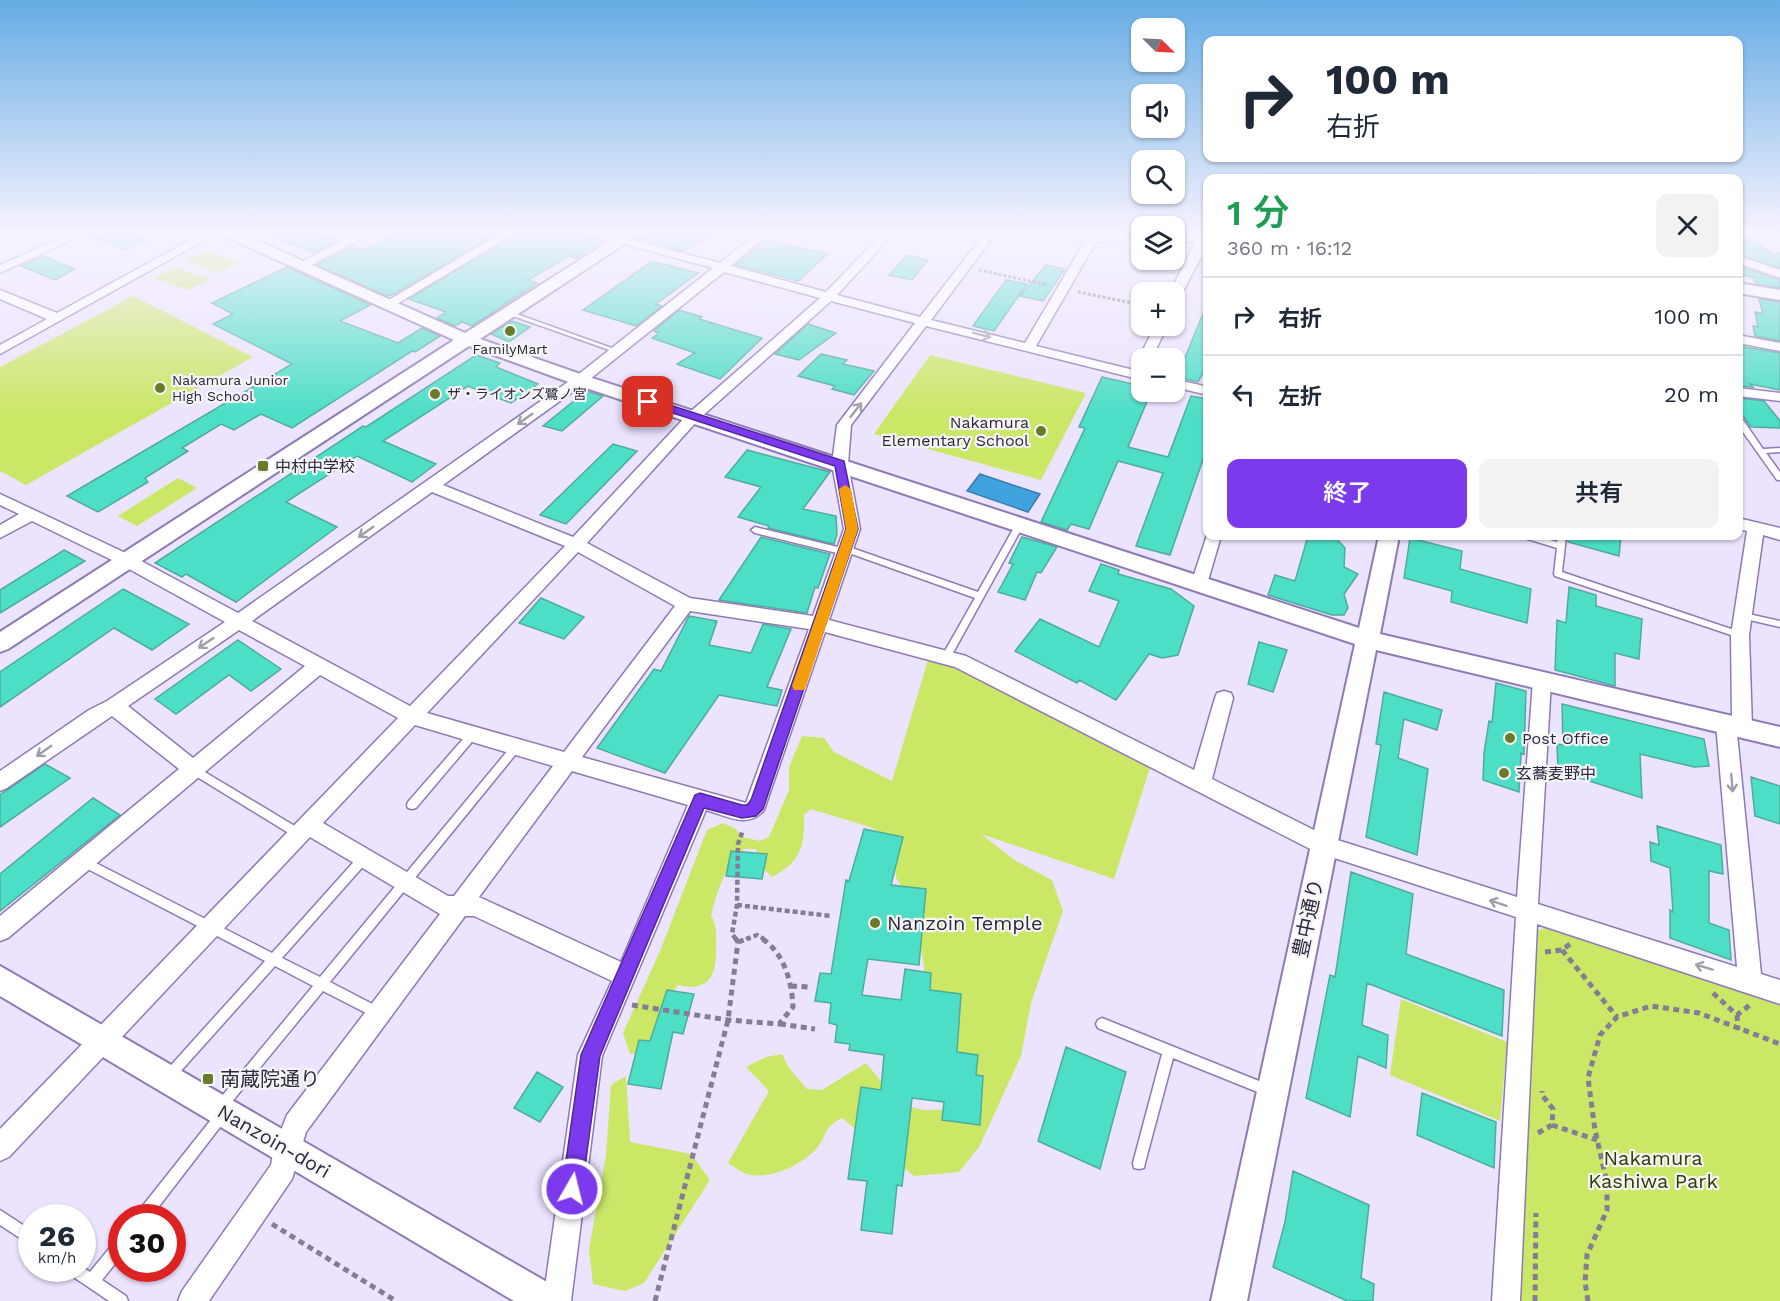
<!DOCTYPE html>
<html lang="ja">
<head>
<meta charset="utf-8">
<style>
	body { margin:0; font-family:"Work Sans","Noto Sans JP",sans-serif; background:#f2f2f3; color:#1f2937; height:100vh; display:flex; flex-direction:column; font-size:22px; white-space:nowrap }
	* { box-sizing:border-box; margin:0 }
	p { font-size:20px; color:#747a83 }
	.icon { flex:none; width:33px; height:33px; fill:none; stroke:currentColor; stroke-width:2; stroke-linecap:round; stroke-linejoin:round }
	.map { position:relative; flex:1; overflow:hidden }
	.sheet { position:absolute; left:1203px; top:174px; width:540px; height:366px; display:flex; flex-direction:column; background:#fff; border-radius:12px; box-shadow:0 2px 4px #0004 }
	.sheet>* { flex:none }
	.top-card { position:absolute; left:1203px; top:36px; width:540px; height:126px; border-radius:12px; box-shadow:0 2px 4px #0004; background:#fff; color:#1f2937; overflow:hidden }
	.needle { width:39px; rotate:114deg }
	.tools { position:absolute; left:1131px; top:18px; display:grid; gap:12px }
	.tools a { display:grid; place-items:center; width:54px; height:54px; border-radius:12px; background:#fff; box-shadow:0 2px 4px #0004; font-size:30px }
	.speed { position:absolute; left:18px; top:1204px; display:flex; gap:12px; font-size:30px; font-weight:700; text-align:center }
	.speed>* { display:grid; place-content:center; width:78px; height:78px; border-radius:50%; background:#fff; box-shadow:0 2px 4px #0004; line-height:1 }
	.speed small { font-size:15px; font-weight:400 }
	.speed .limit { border:9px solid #d22; background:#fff; color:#111 }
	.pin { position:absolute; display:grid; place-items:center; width:51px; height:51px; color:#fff; margin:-26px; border-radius:12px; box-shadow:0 3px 9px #0006 }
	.me { position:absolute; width:66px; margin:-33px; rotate:8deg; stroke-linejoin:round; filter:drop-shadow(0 0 4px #0008) }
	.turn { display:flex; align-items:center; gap:21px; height:126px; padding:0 24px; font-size:27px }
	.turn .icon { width:78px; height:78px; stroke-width:2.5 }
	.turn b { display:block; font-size:42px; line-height:51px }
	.round { display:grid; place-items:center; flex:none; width:63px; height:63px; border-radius:12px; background:#f2f2f3 }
	.headline { display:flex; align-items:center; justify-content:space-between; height:102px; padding:0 24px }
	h1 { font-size:36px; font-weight:600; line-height:45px; color:#1e9e55 }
	.button { display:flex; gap:12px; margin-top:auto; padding:12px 24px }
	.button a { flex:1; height:69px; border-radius:12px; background:#7c3aed; color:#fff; font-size:24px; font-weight:600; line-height:69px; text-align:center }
	.button a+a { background:#f2f2f3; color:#1f2937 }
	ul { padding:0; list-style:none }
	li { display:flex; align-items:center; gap:18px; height:78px; padding:0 24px; border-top:2px solid #e0e1e3 }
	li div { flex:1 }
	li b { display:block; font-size:22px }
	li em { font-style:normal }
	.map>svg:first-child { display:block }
</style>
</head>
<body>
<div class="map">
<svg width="1780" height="1301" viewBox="0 0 1780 1301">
	<rect width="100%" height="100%" fill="#ece3fe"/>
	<!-- green -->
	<path fill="#cae766" d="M205 251 239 262 219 273 185 261Z
		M175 267 210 279 189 290 154 278Z
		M133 296 253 357 26 485 0 471V367Z
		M930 355 1086 393 1041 480 874 434Z
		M178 478 197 488 137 526 118 516Z
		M928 660 957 669 1150 768 1114 879 981 834 1016 861 1052 880 1063 911 1031 1003 1021 1056 979 1147 959 1172 914 1176 842 1118C822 1128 828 1136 816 1149 801 1166 765 1182 744 1173 738 1170 733 1166 728 1163L769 1091 746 1067 766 1057 782 1054 789 1068 807 1089 822 1090 866 1063C895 1097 903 1117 952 1108L930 1038 924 966 913 901 896 878 894 839 870 827 811 809 804 815C805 846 801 862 772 877L760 865 756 849H744C725 865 717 892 711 916 717 924 716 934 716 943 717 971 713 993 678 985L666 1002 655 1037 643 1052 630 1054 623 1033 660 951 707 830 723 823 736 829 742 837 760 841 769 837 789 790V767L802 736 824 738 834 752 892 781Z
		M1548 927 1780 1002V1301H1520L1536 931Z
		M1401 999 1507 1042 1500 1121 1390 1075Z
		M626 1076 630 1142 691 1154 710 1180 644 1283 625 1291 593 1284 589 1249 606 1155 611 1085Z"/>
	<!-- water -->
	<path fill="#3fa1de" stroke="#3a7cae" stroke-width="1.5" d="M980 474 1040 494 1028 512 967 491Z"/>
	<!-- building -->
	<path fill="#4cdec7" stroke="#4fac9c" stroke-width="1.5" d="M91 232H128L148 240 125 250 87 235Z
		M261 232H313L338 240 314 253Z
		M398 232H499L394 294 387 296 317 265 353 246 364 250Z
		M519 232H584L586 236 603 241 576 258 569 256 528 280 537 283 472 326 462 322 455 326 437 318 446 312 409 299Z
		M642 232H718L683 251 638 237Z
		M1738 232H1742L1773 254 1780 253V268L1738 254Z
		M766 240 828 254 798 281 736 265Z
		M907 255 928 260 912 280 889 275Z
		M43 256 75 269 55 280 21 266Z
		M652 261 698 273 656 304 662 306 636 326 583 310Z
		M1046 265 1065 269 1043 301 1020 296Z
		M1738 266 1780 280V288L1756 284 1754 278 1738 274Z
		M287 267 370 305 340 321 398 343 422 328 440 336 415 352 412 351 292 428 261 414 234 430 221 424 182 448 188 451 145 478 148 482 98 512 67 496 292 364 213 324 233 314 212 303Z
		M1006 280 1027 284 994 331 973 326Z
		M1759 299 1780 302V341L1755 336 1753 326 1758 327 1755 312 1763 314Z
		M1207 304 1208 364 1198 382 1177 377Z
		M679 310 702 317 699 319 762 338 720 379 677 364 695 353 652 338 659 333 654 331Z
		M512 321 530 327 509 342 491 334Z
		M808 324 836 333 799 360 775 354Z
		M1738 346 1780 353V390L1750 384 1753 387 1738 386Z
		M821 354 847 360 843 364 874 371 854 395 832 389 835 386 798 376Z
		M476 355 500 363 496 367 538 384 511 403 468 386 383 441 436 464 412 482 357 456 286 502 337 527 236 602 186 574 182 577 155 563 363 426 366 427Z
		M1102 377 1142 386V392H1151L1128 447 1168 457 1191 396 1208 399V445L1170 555 1136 546 1163 473 1118 461 1089 529 1071 524 1067 530 1041 522 1085 428 1079 427Z
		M586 391 603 396 562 431 543 426Z
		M1738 398 1764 401 1780 421V428L1751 427 1743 416 1738 415Z
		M613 444 637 451 566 524 540 515Z
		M747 450 830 472 803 509 836 516 837 534 834 544 768 528 769 526 738 517 761 487 725 477Z
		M1308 536H1334L1345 548 1344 567 1358 574 1344 594 1348 608 1344 615H1332L1268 595 1275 575 1295 581Z
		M1568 536H1621L1619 556 1568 542Z
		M761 537 830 554 818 588 815 587 807 613 719 600Z
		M1022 537 1057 547 1041 573 1037 572 1025 600 998 592 1013 564 1009 563Z
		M1410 538 1462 551 1460 569 1531 589 1527 623 1451 602 1452 591 1404 578Z
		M64 550 85 561 0 613V590Z
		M1101 564 1119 570 1118 574 1171 589 1194 606 1178 655 1162 658 1149 654 1116 700 1079 680 1077 683 1015 651 1040 619 1099 647 1119 601 1089 591Z
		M1569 587 1596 595V606L1642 619 1639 659 1615 653V686L1555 670 1557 620 1566 623Z
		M123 589 189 624 152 650 114 628 0 707V672Z
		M541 598 584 617 564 639 519 623Z
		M689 616 717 621 709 645 751 653 763 624 791 629 767 687 782 690 777 706 719 695 665 773 597 748 654 669 661 671Z
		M238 640 281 669 251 691 229 675 176 714 155 699Z
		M1259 642 1287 650 1273 692 1248 684Z
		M1496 683 1526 691 1524 754 1521 753 1519 792 1483 780 1484 753 1489 721 1492 722Z
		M1384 692 1442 710 1437 730 1404 719 1398 758 1428 769 1417 855 1366 837 1381 745 1376 744Z
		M1562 704 1704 739 1709 766 1694 767 1640 754 1642 798 1558 771 1557 744 1563 745Z
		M45 764 70 778 0 827V795Z
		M1751 777 1780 786V824L1755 816Z
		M93 798 120 815 0 911V874Z
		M1657 826 1721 845 1723 874 1709 871V923L1729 930 1731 960 1670 938V910L1673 912 1670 868 1651 861 1650 842 1659 845Z
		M864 829 903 837 891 885 926 889 919 965 868 959 862 995 901 1000 905 969 931 973 930 990 961 994 957 1052 978 1055 976 1075 983 1076 980 1125 942 1120 944 1102 912 1098 902 1186 897 1185 892 1234 861 1230 867 1181 848 1179 861 1087 881 1090 884 1055 849 1050 850 1044 835 1042 837 1025 829 1023 831 1003 815 1001 820 973 831 974 846 880 849 881Z
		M731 851 767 854 762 879 726 876Z
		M1351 872 1413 894 1406 954 1504 990 1502 1036 1367 983 1362 1025 1388 1035 1386 1068 1358 1056 1350 1117 1306 1098 1330 975 1335 977Z
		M667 990 694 994 683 1034 673 1032 661 1089 628 1084 639 1040 650 1041Z
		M1066 1047 1126 1072 1100 1169 1038 1141Z
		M537 1072 563 1087 540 1122 514 1108Z
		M1422 1093 1496 1122 1494 1168 1417 1135Z
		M1293 1171 1369 1205 1361 1278 1374 1284 1373 1301H1347L1273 1267 1285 1222Z"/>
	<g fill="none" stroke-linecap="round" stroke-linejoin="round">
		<defs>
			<path id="service" d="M507 312H511L620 351 619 352H615L507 314Z
				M1738 417H1741L1763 449 1780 448V452L1766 453 1780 472V480H1777L1738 425Z
				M1020 521 1024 524 949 660H943L941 658 975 598 849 553 845 555 755 533 751 530 755 527 842 548 846 546 978 592 1016 524Z
				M1523 536H1535L1557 542 1558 536H1566L1562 572 1743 633 1744 635 1740 638 1555 576 1554 574 1557 548 1524 538Z
				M1744 613 1780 621V627L1741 618 1740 616Z
				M473 730 476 731 478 734 476 737 416 808 412 809 408 808 407 805 408 802 470 731Z
				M517 742 520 743 522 746 520 749 330 982 382 1009 384 1013 382 1017 378 1019 374 1017 323 991 226 1109 229 1114 227 1118 150 1218H135L137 1213 218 1111 215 1106 217 1102 313 986 275 966 172 1081 168 1083 164 1081 162 1077 164 1073 265 961 80 865 79 862 80 859 84 857 88 859 272 953 359 856 363 854 367 856 368 859 367 862 282 958 320 977 514 743Z
				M193 765 303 831 304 834 303 837 299 839 295 837 189 772 188 769 189 766Z
				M1102 1018 1274 1087 1276 1091 1274 1095 1270 1097 1173 1058 1145 1163 1144 1168 1139 1169 1134 1168 1133 1163 1162 1054 1098 1028 1096 1024 1098 1020Z
				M0 1210 32 1231V1246L0 1225Z
				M122 1237V1255L102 1280 126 1296 128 1301H109L69 1274 67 1269H82V1267L90 1272 117 1239Z"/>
			<path id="minor" d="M74 232H89L0 273V265Z
				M205 232H219L0 354V345L47 319 0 299V290L57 313Z
				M359 232H373L306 268 302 269 296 265Z
				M503 232H517L392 307H384L382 304Z
				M586 232H603L720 263 759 232H771L731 266 826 292 884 232H895L837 295 920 317 985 233 1000 232 993 237 931 320 1025 343 1085 241 1056 234 1055 232H1074L1092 236 1142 232V237L1096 242 1036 346 1142 372V380L926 326 851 425 848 464 860 529 829 620 966 656 1194 770 1215 698 1217 693 1224 691 1231 693 1233 698 1212 779 1328 837 1517 897 1533 681 1535 676 1542 674 1549 676 1551 681 1538 904 1737 967 1716 724 1719 718 1726 716 1732 718 1731 635 1747 531 1738 529V518L1780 528V540L1763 535 1749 635 1752 728 1749 734 1742 736 1737 734 1761 974 1780 980V1004L1537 924 1520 1301H1492L1516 917 1316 852 955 667 825 632 764 810C749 829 726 816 706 810L602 1056 571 1301H543L578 1055 612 981 474 916H465L306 1132 292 1179 209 1301H178L182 1291 271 1165 274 1148 287 1115 440 914 310 837 9 1157 0 1161V1129L398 718 320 675 8 938 0 941V916L179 769 112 716 7 788 0 791V771L89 710 107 701 225 622 120 564 32 521 0 538V525L19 514 0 505V494L132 556 238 613 575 377 713 268 587 234ZM724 272 820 298 689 413 573 537 443 485 585 383ZM831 301 915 323 837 425 832 464 844 529 813 616 690 598 587 543 699 419ZM432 492 565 546 410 706 252 621ZM578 552 675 606 564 752 427 713ZM690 611 809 629 746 803 582 757ZM239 630 305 666 193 758 128 706ZM415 725 553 766 454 896H448L323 823ZM572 771 688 805 621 962 479 897Z
				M1201 232H1208V244L1180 297 1174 301V292H1170L1195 243 1174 240V233L1198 236Z
				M1738 256 1780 270V278L1738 263Z
				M1155 326H1167L1152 358H1142L1141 361 1139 358Z
				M1738 335 1780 343V351L1738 343Z
				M1174 379 1208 387V395L1174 387Z
				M1738 388 1780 393V401L1738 396Z
				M1208 532V536H1221L1207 584 1205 588H1193L1191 584Z"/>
			<path id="tertiary" d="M220 232H238L465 333 624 232H640L638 235 480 339 586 376 1359 628 1379 536H1399L1380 634 1780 727V747L1376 650 1247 1301H1211L1355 644 574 384 469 346 8 649 0 652V632L454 340 222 235Z
				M1738 283 1780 290V300L1738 293Z
				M0 966 559 1289 565 1301H514L0 996Z"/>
		</defs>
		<!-- service casing -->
		<use href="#service" stroke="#8f79b6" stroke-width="3"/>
		<!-- minor casing -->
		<use href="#minor" stroke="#8f79b6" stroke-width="3"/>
		<!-- tertiary casing -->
		<use href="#tertiary" stroke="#8f79b6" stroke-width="4"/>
		<!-- path-far2 -->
		<path stroke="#857c96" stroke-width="3" stroke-dasharray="3 2" stroke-linecap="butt" d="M979 270 1048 285
			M1078 292 1142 305"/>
		<!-- path-far1 -->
		<path stroke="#857c96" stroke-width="4.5" stroke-dasharray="5 3" stroke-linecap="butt" d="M737 905 831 916
			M736 939 732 934 737 905 738 844 743 830
			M746 939 757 935 764 939"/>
		<!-- path -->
		<path stroke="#857c96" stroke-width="5" stroke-dasharray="6 4.5" stroke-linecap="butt" d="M738 942 750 938
			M1562 950 1617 1017
			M1545 952 1562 950 1570 944
			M791 986 808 987
			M1713 993 1737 1015 1751 1004
			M632 1005 728 1020 779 1024 793 1007C792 982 784 952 761 938
			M1737 1015 1738 1030
			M780 1024 815 1029
			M1552 1125 1597 1140
			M1538 1133 1552 1125 1553 1109 1542 1095V1091
			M272 1224 396 1301
			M655 1301 728 1020 738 942 735 938
			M1535 1301 1536 1213
			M1588 1301 1585 1282 1587 1255 1607 1210V1183L1595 1130 1588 1078 1600 1035 1617 1017 1651 1006 1699 1013 1780 1044"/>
		<!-- service -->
		<use href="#service" fill="#fff" fill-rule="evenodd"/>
		<!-- minor -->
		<use href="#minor" fill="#fff" fill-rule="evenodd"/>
		<!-- tertiary -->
		<use href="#tertiary" fill="#fff" fill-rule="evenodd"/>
	</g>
	<!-- one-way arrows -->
	<defs><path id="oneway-shaft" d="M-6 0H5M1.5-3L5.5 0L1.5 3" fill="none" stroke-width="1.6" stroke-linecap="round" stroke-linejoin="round" transform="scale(1.5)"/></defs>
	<g stroke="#a19da9">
		<use href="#oneway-shaft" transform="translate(982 335) rotate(14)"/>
		<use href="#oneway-shaft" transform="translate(856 410) rotate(-52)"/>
		<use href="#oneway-shaft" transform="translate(525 419) rotate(145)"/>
		<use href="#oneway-shaft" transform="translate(366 532) rotate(145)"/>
		<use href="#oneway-shaft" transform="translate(206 643) rotate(146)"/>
		<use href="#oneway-shaft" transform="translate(44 751) rotate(145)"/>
		<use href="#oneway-shaft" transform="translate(1732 783) rotate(85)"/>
		<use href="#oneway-shaft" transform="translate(1498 903) rotate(-162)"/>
		<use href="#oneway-shaft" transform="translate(1704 967) rotate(-163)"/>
	</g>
	<!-- sky -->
	<linearGradient id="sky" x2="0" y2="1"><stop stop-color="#64ace4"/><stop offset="0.56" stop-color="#f6f2ff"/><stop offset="1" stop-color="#f6f2ff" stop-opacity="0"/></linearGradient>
	<rect width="1780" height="414" fill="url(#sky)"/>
	<!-- route -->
	<path fill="#7c3aed" stroke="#51269a" stroke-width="1.5" d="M648 398 844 461 858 529 763 809 756 816 742 818 704 808 600 1056 582 1189 579 1196 572 1199 565 1196 562 1189 581 1055 695 795 700 793 742 805H747L751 800 846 529 835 466 645 404V399Z"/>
	<!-- slow -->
	<path fill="#f59e0b" d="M845 485 851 489 858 529 806 686 804 690H794L792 686 846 529 839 489Z"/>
	<!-- markers -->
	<g fill="#697a29" stroke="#f5f5f5" stroke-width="2">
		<circle cx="510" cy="331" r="6"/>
		<circle cx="160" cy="388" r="6"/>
		<circle cx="435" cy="394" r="6"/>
		<circle cx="1041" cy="431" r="6"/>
		<rect x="257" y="460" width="12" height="12" rx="3"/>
		<circle cx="1510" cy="738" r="6"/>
		<circle cx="1504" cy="773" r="6"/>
		<circle cx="875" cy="923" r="6"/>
		<rect x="202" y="1073" width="12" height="12" rx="3"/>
	</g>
	<g text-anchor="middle" stroke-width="4.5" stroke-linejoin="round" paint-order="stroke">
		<!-- far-poi labels -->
		<g font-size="14" fill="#2f263f" stroke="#f5f5f5" text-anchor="start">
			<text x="510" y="354" text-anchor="middle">FamilyMart</text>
			<text x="172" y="385">Nakamura Junior<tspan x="172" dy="16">High School</tspan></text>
			<text x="447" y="399">ザ・ライオンズ鷺ノ宮</text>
		</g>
		<!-- poi labels -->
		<g font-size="16" fill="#2f263f" stroke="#f5f5f5" text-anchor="start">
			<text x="1029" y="428" text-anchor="end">Nakamura<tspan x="1029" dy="18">Elementary School</tspan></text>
			<text x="275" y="472">中村中学校</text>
			<text x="1522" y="744">Post Office</text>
			<text x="1516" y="779">玄蕎麦野中</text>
		</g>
		<!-- near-street labels -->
		<g font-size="20" fill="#2f263f" stroke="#f5f5f5">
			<text transform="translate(1308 918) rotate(-78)" y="7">豊中通り</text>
			<text transform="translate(274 1141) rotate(30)" y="7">Nanzoin-dori</text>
		</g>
		<!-- near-poi labels -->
		<g font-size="20" fill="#2f263f" stroke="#f5f5f5" text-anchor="start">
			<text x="887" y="930">Nanzoin Temple</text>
			<text x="220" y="1086">南蔵院通り</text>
		</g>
		<!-- near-park labels -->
		<g font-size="20" fill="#313c04" stroke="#f5f5f5">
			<text x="1653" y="1165">Nakamura<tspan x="1653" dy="23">Kashiwa Park</tspan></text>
		</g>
	</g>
</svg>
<div class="tools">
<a><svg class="needle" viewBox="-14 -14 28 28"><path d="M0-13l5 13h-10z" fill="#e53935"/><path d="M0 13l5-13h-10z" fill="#747a83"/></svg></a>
<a><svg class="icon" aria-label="sound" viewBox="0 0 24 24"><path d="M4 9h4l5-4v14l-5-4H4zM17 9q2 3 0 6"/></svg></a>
<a><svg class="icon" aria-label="search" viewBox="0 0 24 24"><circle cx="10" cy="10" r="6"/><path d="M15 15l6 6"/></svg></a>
<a><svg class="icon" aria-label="layers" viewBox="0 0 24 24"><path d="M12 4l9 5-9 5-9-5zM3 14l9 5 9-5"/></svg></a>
<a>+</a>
<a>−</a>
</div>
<div class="speed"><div>26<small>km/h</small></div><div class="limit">30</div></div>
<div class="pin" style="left:648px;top:402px;background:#d93025"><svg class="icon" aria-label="arrive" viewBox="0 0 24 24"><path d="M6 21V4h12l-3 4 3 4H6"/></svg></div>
<svg class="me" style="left:572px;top:1189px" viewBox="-20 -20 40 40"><circle r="17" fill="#7c3aed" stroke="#fff" stroke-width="3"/><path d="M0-11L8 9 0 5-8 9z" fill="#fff"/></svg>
<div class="top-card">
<div class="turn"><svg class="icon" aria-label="right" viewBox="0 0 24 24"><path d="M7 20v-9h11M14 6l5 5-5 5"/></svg><div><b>100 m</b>右折</div></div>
</div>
<section class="sheet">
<div class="headline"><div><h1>1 分</h1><p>360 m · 16:12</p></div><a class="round"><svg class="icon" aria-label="close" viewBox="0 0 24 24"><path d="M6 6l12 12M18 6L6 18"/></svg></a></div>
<ul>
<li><svg class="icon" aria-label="right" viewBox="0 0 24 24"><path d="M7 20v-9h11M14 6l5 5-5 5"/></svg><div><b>右折</b></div><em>100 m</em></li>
<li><svg class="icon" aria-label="left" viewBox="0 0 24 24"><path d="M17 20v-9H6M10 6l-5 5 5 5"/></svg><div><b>左折</b></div><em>20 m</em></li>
</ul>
<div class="button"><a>終了</a><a>共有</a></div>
</section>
</div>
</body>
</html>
